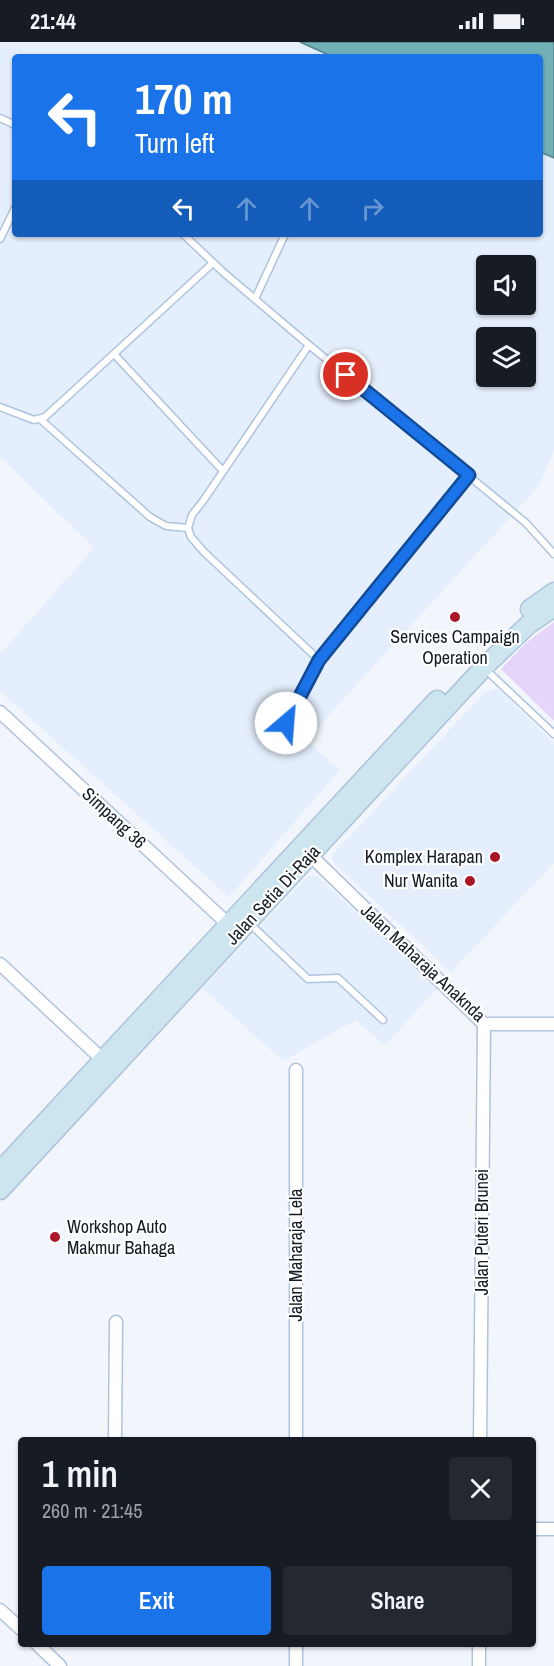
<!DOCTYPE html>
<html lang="en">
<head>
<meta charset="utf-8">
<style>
	body { margin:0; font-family:"Archivo Narrow",sans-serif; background:#242831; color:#f1f3f6; height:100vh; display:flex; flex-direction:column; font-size:22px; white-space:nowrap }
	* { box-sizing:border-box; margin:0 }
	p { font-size:20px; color:#9ea1a6 }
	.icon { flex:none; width:33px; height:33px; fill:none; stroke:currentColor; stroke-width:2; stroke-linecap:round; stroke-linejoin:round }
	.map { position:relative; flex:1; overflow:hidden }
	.panel { position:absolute; left:18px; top:1395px; width:518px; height:210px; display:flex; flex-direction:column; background:#171b24; border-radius:6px; box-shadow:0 2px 4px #0004 }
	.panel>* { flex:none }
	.top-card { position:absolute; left:12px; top:12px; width:531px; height:183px; border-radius:6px; box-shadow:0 2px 4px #0004; background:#1a73e8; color:#fff; overflow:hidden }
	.fabs { position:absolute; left:476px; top:213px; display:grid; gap:12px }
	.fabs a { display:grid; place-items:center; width:60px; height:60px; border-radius:6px; background:#171b24; box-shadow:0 2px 4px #0004; font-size:30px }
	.pin { position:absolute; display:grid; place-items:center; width:51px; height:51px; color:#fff; margin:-26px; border:3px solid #fff; border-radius:50%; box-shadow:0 2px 6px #0007 }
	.me { position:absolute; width:66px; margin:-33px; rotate:27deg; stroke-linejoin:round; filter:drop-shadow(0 0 4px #0008) }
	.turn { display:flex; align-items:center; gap:21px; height:126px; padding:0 24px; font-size:27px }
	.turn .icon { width:78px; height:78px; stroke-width:2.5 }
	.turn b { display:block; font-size:42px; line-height:51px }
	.lanes { display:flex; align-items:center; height:57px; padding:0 24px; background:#0003; justify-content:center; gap:30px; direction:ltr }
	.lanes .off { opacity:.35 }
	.round { display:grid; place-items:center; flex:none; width:63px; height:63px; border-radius:6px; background:#242831 }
	.head { display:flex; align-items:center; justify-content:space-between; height:102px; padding:0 24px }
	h1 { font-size:36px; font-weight:600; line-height:45px }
	.button { display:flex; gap:12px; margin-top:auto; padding:12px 24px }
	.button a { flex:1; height:69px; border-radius:6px; background:#1a73e8; color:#fff; font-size:24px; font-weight:600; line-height:69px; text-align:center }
	.button a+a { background:#242831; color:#f1f3f6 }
	.status { display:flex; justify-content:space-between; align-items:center; height:42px; padding:0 30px; background:#171b24; direction:ltr }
	.status svg { height:16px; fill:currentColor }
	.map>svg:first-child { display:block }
</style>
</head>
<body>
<div class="status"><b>21:44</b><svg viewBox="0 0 49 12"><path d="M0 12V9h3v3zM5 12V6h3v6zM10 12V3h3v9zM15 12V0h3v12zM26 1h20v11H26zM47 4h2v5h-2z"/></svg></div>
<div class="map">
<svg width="554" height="1624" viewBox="0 0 554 1624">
	<rect width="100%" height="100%" fill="#f2f6fc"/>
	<!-- built -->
	<path fill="#e4eefc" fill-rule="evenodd" d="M0 0H300L333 15H15V192H540V110L554 116V409L538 445 306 698 340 728 229 855 0 649V612L94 506 0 415ZM486 224H525V262H486ZM486 296H525V334H486Z
		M498 647 554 701V821L451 930 333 820V812L486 649Z
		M311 833 317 834 438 946 384 1004 356 978 283 1019 202 946 306 836Z"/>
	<!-- green -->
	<path fill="#e5d5f8" d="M554 580V679L501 627 526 601Z"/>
	<!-- water -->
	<path fill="#71b0b7" stroke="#55838b" stroke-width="1.5" d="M300 0H554V116L540 110V15H333Z"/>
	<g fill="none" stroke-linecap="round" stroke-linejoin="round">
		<defs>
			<path id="lane" d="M0 76 15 83
				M183 192 223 230 309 303 526 481 554 512
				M0 197 15 166
				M255 257 285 192
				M309 303 203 459 192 473 188 486 191 495 204 510 319 618
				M114 312 223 429
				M0 365 34 378 45 375 213 221
				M40 377 150 475 166 484 188 486
				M484 626 554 692
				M286 681 323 613 469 433
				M249 881 308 937 338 936 383 978"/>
			<path id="street" d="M0 670 228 882
				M310 813 484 982H554
				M0 922 103 1018
				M115 1398 116 1280
				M296 1398V1028
				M480 1398 484 982
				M532 1487H554
				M0 1568 21 1587
				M37 1602 60 1624
				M296 1602V1624
				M479 1602V1624"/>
			<path id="secondary" d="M530 567 554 550
				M0 1129 437 658
				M0 1148 484 625 529 582 554 565"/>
		</defs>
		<!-- lane casing -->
		<use href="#lane" stroke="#aec3dd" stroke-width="9"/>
		<!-- street casing -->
		<use href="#street" stroke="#aec3dd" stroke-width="15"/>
		<!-- secondary casing -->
		<use href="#secondary" stroke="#aec3dd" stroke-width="21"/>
		<!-- lane -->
		<use href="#lane" stroke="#fff" stroke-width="6"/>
		<!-- street -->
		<use href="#street" stroke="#fff" stroke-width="12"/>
		<!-- secondary -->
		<use href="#secondary" stroke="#cce5ef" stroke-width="18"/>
	</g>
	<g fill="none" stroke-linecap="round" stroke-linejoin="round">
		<defs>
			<path id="route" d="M286 681 319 618 469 433 346 333"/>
		</defs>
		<!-- route casing -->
		<use href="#route" stroke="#114b97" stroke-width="15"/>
		<!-- route -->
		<use href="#route" stroke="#1a73e8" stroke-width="10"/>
	</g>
	<!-- markers -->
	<g fill="#ab1626" stroke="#fff" stroke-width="2">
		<circle cx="455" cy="575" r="6"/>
		<circle cx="495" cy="815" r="6"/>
		<circle cx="470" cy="839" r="6"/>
		<circle cx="55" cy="1195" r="6"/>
	</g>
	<g text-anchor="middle" stroke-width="4.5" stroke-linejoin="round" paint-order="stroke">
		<!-- poi labels -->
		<g font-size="18" fill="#131b24" stroke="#fff" text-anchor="end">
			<text x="455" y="601" text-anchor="middle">Services Campaign<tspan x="455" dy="21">Operation</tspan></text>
			<text x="483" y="821">Komplex Harapan</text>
			<text x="458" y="845">Nur Wanita</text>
			<text x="67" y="1191" text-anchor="start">Workshop Auto<tspan x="67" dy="21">Makmur Bahaga</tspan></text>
		</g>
		<!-- street labels -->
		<g font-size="18" fill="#131b24" stroke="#fff">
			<text transform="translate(114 776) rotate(43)" y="6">Simpang 36</text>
			<text transform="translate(273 853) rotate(-47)" y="6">Jalan Setia Di-Raja</text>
			<text transform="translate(423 921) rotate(43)" y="6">Jalan Maharaja Anaknda</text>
			<text transform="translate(482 1190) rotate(-90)" y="6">Jalan Puteri Brunei</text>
			<text transform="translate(296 1213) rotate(-90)" y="6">Jalan Maharaja Lela</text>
		</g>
	</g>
</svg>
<div class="fabs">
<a><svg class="icon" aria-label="sound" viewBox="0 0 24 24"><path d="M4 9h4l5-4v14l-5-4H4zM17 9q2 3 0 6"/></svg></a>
<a><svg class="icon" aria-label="layers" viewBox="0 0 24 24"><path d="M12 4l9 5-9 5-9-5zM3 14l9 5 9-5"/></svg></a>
</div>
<div class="pin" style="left:346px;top:333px;background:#d93025"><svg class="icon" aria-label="arrive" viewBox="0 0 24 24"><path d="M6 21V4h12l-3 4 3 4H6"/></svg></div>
<svg class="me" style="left:286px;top:681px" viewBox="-20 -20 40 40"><circle r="19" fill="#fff"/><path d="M0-13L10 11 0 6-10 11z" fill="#1a73e8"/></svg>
<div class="top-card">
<div class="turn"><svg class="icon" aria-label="left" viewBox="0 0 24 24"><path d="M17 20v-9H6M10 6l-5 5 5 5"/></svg><div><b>170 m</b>Turn left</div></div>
<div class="lanes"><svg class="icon" aria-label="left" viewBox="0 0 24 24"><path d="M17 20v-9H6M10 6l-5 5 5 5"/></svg><svg class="icon off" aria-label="ahead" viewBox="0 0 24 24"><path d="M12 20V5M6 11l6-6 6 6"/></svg><svg class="icon off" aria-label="ahead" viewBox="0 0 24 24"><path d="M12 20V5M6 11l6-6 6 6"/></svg><svg class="icon off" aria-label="right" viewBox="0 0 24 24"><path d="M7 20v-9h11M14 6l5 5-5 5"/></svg></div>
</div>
<section class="panel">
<div class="head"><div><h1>1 min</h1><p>260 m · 21:45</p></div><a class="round"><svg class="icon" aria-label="close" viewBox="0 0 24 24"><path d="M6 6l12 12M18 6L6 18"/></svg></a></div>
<div class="button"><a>Exit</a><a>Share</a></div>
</section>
</div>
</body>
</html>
